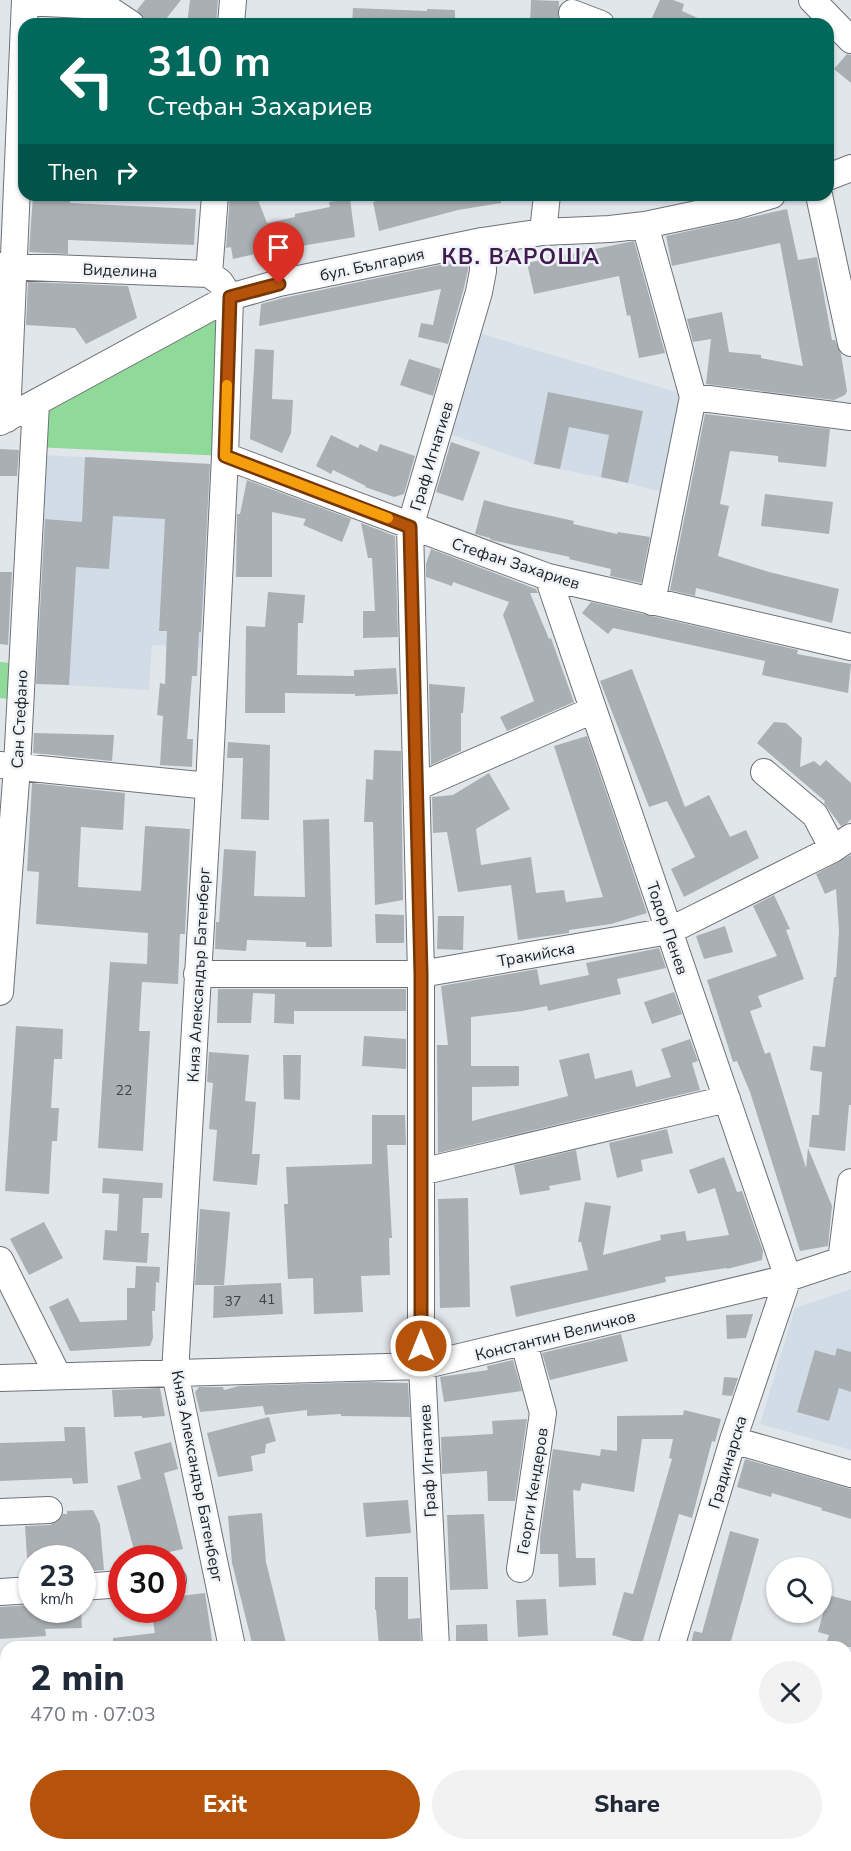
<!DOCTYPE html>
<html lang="en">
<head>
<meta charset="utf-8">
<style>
	body { margin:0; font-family:"Nunito Sans",sans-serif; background:#f2f2f3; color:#1f2937; height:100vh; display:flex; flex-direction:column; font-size:22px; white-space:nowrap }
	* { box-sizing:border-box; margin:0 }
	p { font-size:20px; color:#747a83 }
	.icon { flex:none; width:33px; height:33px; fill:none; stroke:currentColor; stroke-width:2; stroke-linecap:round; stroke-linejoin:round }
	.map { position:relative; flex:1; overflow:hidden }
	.details { position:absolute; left:0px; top:1641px; width:852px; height:210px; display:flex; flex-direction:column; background:#fff; border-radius:18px 18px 0 0; box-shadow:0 2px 4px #0004 }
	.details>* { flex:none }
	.guide { position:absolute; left:18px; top:18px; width:816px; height:183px; border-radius:18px; box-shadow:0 2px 4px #0004; background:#00695c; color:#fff; overflow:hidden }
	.controls { position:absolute; left:766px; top:1557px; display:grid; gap:12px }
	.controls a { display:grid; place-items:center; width:66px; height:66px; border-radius:50%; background:#fff; box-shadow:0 2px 4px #0004; font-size:30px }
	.speed { position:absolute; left:18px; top:1545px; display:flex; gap:12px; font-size:30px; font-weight:700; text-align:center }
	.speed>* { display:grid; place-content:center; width:78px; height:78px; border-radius:50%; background:#fff; box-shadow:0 2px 4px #0004; line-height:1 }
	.speed small { font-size:15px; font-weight:400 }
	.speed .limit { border:9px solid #d22; background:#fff; color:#111 }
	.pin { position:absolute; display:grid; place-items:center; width:51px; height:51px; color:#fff; margin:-62px -26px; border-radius:50% 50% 50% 0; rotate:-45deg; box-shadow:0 0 6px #0007 }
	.pin .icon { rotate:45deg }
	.me { position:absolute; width:66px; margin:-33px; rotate:0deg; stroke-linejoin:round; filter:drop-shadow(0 0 4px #0008) }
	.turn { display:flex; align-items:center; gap:21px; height:126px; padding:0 30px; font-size:27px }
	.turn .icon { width:78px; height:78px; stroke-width:2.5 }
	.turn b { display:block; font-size:42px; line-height:51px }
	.then { display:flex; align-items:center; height:57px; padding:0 30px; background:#0003; gap:12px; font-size:22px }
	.round { display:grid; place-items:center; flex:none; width:63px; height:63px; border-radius:32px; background:#f2f2f3 }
	.overview { display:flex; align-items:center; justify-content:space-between; height:102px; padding:0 30px }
	h1 { font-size:36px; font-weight:800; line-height:45px }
	.action { display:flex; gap:12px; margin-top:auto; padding:12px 30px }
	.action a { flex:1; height:69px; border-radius:36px; background:#b45309; color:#fff; font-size:24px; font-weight:800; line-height:69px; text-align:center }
	.action a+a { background:#f2f2f3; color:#1f2937 }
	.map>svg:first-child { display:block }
</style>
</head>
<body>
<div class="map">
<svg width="851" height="1851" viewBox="0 0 851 1851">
	<rect width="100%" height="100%" fill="#e1e6eb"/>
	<!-- built -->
	<path fill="#d2dce7" d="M469 330 693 397 673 495 628 483 534 464 439 430Z
		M42 455 215 464 205 648 152 645 149 690 29 683Z
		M851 1289V1450L760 1424 795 1308Z"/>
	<!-- green -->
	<path fill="#8fd999" d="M230 297 225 456 35 447 36 403Z
		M0 662 10 663 8 699 0 698Z"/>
	<!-- building -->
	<path fill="#aaafb3" d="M145 0H181L162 24H149L137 10Z
		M190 0H218L216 24H187Z
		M531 0 559 1 558 24H530Z
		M660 0H673L684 4 682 11 711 24H660L662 21 652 18Z
		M353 8 427 11V9L455 10V24H352Z
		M847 54 851 55V83L834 69Z
		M33 195H71L70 203 196 209 194 245 68 240V254L29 252Z
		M230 195H256L267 223 295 217V214L330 207 329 202 350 199 355 237 301 246 300 244 233 259 231 247 226 248Z
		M386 195H501V203L458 210 379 231 373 202 387 199Z
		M787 209 798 260 817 257 832 340H835L841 354 847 391 845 395 834 400 706 384 711 339 693 342 687 319 722 312 729 352 761 355V358L803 366 780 243 672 266 666 236Z
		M634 241 665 353 639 358 630 315 627 316 619 276 534 294 527 263Z
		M468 259V270L464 288 448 344 418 337 421 323 433 325 441 289 259 326 261 304 283 298Z
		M28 282 128 286 137 318 86 344 75 328 26 325Z
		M255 349 274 350 272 399 293 400 291 433 282 453 250 439Z
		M409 359 441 369 433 396 400 385Z
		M548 392 643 411 628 483 601 477 609 435 569 427 560 469 534 464Z
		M705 414 830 429 826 467 778 462V456L730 451 720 504 729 506 718 556 769 572 839 589 832 623 696 588 695 596 670 590Z
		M331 435 358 448 360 444 377 452 380 444 415 456 404 494 394 497 365 487 366 486 333 470 331 474 316 466Z
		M451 442 480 452 463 501 436 492Z
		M0 449 19 450 17 476H0Z
		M85 457 210 464 201 632H199L197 676H192L187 739H193L192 767 160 765 163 716 157 715 160 683 165 684 167 631H159L165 519 113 516 109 569 76 567 69 685 36 684 45 519 82 522Z
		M247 480 351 519 342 542 303 525 306 519 272 512V577H236L237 514H240Z
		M765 494 833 502 829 534 761 526Z
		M484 500 506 506 574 521 573 524 617 534 618 532 650 537 641 583 610 576 611 569 569 559 570 557 491 540 490 538 475 534Z
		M361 523 395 536 398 637 363 638V611H375L372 558H368Z
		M431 549 536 589 538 593H530L549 639 551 638 574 702 507 731 500 717 534 701 503 615 509 602 453 582 452 586 426 577V564Z
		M0 572H12L8 645 0 644Z
		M268 592 305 595 303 623H298L297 675 354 676V670L396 668 398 694 355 696V694L285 693V713H245L246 626 265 627Z
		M591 602 798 650 797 654 851 664 848 693 762 675 765 661 613 628 608 634 582 613Z
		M632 669 685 807 709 795 730 837 746 830 759 858 684 897 671 869 695 857 667 801 649 807 600 681Z
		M429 684 465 687 463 713H461V751L431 765Z
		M774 722 786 723 802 738 800 767 814 761 820 766 826 760 851 783V819L847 823 841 826 824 803 825 801 757 743Z
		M34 733 114 735 112 761 33 753Z
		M587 736 647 913 611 924 569 930V933L518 940 511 885 458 892 447 832 433 833 432 797 453 795 489 773 510 809 476 829 481 865 531 857 536 893 564 890 566 902 603 897 554 746Z
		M228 742 270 745 269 820 241 819 243 758H227Z
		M374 750 401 751 403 900 375 905 373 822H364L366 779 373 780Z
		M32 783 125 793 123 830 81 827 78 887 141 891 145 826 190 829 185 934H180L178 984 142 982 139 1031H150L143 1151 98 1148 110 962 147 964 148 933 36 924 39 872 27 871Z
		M329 819 332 947H306V942L247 940 246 951 215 949 216 922H219L224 849 256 851 254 896 305 897 303 820Z
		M851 855V1105H849L845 1151 809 1147 812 1115H819L822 1072 810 1070 813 1046 825 1047 834 977H836L839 931 836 889 825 894 816 874Z
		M774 895 790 929 786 930 804 979 758 996 762 1007 750 1011 765 1054 770 1052 806 1168 808 1148 832 1206 828 1246 800 1251 750 1092 737 1061 733 1062 707 980 777 956 753 906Z
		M375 914 404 915V943H376Z
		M438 916H464L463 950 437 949Z
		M725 926 733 952 704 959 696 936Z
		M659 948 666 968 617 979 621 994 548 1011 547 1006 522 1011 471 1017V1066H519V1086L472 1087V1121L568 1096 559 1060 589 1053 595 1079 632 1070 636 1087 671 1077 661 1049 690 1039 698 1061 692 1063 700 1090 438 1153 437 1045H448L441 986 537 969 540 985 589 975 586 963Z
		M218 989H406V1011H294V1024L274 1023 275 994 253 993 251 1023H217Z
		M674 992 682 1014 652 1024 644 1002Z
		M16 1026 63 1029 62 1059H54L51 1108H59L57 1141H52L49 1194 5 1191Z
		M364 1036 406 1039V1069L362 1066Z
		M209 1052 249 1055 245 1101 256 1102 252 1154H260L257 1185 213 1181 217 1130 209 1129 213 1083 207 1082Z
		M283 1055H301L300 1100 284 1099Z
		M372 1115H405L406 1145H387L392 1238H389L390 1275 361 1276 363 1312 314 1314 313 1278 288 1279 284 1204H288L286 1167 372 1164Z
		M667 1129 673 1153 641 1160 643 1171 617 1178 609 1143Z
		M576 1150 581 1180 549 1186 550 1190 520 1195 514 1165Z
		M724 1157 737 1192 742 1191 763 1251 762 1260 727 1269V1268L665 1277 666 1282 516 1317 510 1286 588 1270 581 1242H578L585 1202 611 1206 603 1255 661 1240 660 1235 685 1231 687 1241 729 1235 715 1188 698 1194 689 1170Z
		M103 1178 163 1183 162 1198H143L141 1233H149L147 1263 103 1260 105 1230 117 1231 119 1194 102 1193Z
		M468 1198 470 1307 440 1308 438 1199Z
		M200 1209 230 1212 224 1285H195Z
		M44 1222 63 1258 29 1275 10 1239Z
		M136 1266 160 1267 159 1283 156 1282 155 1311H152L153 1338 150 1346 70 1351 49 1307 68 1298 80 1322 127 1320V1288H135Z
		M281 1283 283 1314 213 1318 214 1286Z
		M753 1314 746 1338 727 1339 726 1315Z
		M621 1334 628 1361 550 1380 542 1353Z
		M837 1348 851 1352V1392L839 1388 829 1421 797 1412 815 1350 835 1356Z
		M513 1360 522 1391 444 1402 440 1377 488 1370 487 1366Z
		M724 1377 738 1378 732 1396 722 1395Z
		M370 1382 408 1383 410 1417 341 1416V1414L307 1416V1410L265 1415 263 1406 200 1412 195 1392 199 1387H223L224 1390 239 1386Z
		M160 1388 165 1416 142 1418V1416L114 1417 112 1390Z
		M684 1410 721 1419 715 1442 712 1441 692 1518 679 1514 642 1644 612 1635 624 1592 633 1594 672 1459 669 1458 673 1439H642L634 1492 582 1483 580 1491 573 1490 576 1558H595L596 1585 559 1587 558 1554H540V1537L553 1449 600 1456 601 1449 617 1451V1416L683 1415Z
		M269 1417 276 1441 266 1444 265 1453 251 1456 253 1471 218 1477 207 1433Z
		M527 1419 515 1501H488L487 1471 442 1474 441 1437 493 1434 492 1421Z
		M64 1427H85L88 1483 73 1484 72 1478 0 1481V1443L65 1441Z
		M171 1442 178 1469 164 1473 183 1549 143 1558H136L117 1486 141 1479 134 1452Z
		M745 1459 851 1489V1519L821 1510 822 1508 772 1493 771 1497 737 1487Z
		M408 1500 411 1533 366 1537 363 1503Z
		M93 1510 100 1524 104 1570 82 1572V1558H63V1555L27 1558 25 1526 50 1525 57 1522 63 1514H67V1511Z
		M262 1513 266 1562 287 1647H253L232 1563 228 1516Z
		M484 1514 488 1589 450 1590 447 1515Z
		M730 1531 759 1539 731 1641 737 1643V1647H690L694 1631 702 1633Z
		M375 1577H408V1619L420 1618 421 1647H379L376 1610H375Z
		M205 1593 213 1647H113V1638L155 1633 151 1610H172V1597Z
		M828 1595 851 1601V1647H825L829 1635 818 1632Z
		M546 1599 548 1635 518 1637 516 1600Z
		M32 1605V1610H81L82 1628 45 1629 46 1636 0 1639V1607Z
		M487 1624 488 1647H456V1625Z"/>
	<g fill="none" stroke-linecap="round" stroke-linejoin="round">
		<defs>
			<path id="minor" d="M812 0 851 40
				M25 2 104 6 131 24
				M572 13 601 24
				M231 24 233 0
				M828 177 851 168
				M819 195 851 343
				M645 225 693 397 652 602
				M543 232 547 195
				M0 266 209 274 220 282 230 297 225 456 209 786 175 1373 232 1647
				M209 274 215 195
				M693 397 851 417
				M7 419 25 0
				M0 422 230 297 279 283 482 241 543 232 610 229 645 225 735 206 772 195
				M225 456 548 577 851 647
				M548 577 788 1278 733 1440 671 1647
				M0 765 209 786
				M764 772 815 815 833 849
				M417 787 593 710
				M197 974H421L669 931 833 849 851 837
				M0 992 17 767 36 403
				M421 1172 727 1099
				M0 1260 58 1376
				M841 1261 851 1182
				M0 1378 422 1366 788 1278 851 1257
				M733 1440 851 1474
				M0 1512 49 1510
				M520 1569 543 1413 524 1343
				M172 1580H173
				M82 1587 122 1584
				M0 1592 32 1590
				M436 1647 421 1346V974L410 527 479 292 483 271 482 241
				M846 1803 851 1786
				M0 1810H6
				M77 1845 79 1851
				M274 1845 276 1851
				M606 1851 608 1845
				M832 1851 834 1845"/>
		</defs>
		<!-- minor casing -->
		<use href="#minor" stroke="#6e7277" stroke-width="28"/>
		<!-- minor -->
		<use href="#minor" stroke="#fff" stroke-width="26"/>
	</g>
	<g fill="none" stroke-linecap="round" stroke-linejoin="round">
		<defs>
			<path id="route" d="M279 284 230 297 225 456 410 527 421 974V1346"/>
		</defs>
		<!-- route casing -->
		<use href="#route" stroke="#753606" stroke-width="15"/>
		<!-- route -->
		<use href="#route" stroke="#b45309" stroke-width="10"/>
		<!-- slow -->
		<path stroke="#f59e0b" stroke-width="10" d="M227 385 225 456 388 518"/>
	</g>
	<g text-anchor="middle" stroke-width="5" stroke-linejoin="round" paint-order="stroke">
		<!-- number labels -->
		<g font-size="14" fill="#404345">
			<text x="124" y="1095">22</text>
			<text x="267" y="1304">41</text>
			<text x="233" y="1306">37</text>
		</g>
		<!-- street labels -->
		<g font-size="16" fill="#1d1f20" stroke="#eef3f8">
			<text transform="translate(372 264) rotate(-12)" y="6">бул. България</text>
			<text transform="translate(120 270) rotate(2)" y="6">Виделина</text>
			<text transform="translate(431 456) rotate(-73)" y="6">Граф Игнатиев</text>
			<text transform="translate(516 563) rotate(18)" y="6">Стефан Захариев</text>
			<text transform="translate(19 719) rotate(-87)" y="6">Сан Стефано</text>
			<text transform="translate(668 928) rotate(71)" y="6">Тодор Пенев</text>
			<text transform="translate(536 954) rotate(-10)" y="6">Тракийска</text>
			<text transform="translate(198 975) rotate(-87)" y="6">Княз Александър Батенберг</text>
			<text transform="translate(555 1335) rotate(-14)" y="6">Константин Величков</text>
			<text transform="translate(427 1461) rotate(-93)" y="6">Граф Игнатиев</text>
			<text transform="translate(727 1462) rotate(-73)" y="6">Градинарска</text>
			<text transform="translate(198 1476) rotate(79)" y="6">Княз Александър Батенберг</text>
			<text transform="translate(532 1491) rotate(-81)" y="6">Георги Кендеров</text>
		</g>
		<!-- district labels -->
		<g font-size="22" font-weight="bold" letter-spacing="1.5" fill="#411a50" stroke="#eef3f8">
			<text x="521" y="264">КВ. ВАРОША</text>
		</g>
	</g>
</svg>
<div class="controls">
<a><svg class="icon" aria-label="search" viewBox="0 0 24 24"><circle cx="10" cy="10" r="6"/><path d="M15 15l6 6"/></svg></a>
</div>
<div class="speed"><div>23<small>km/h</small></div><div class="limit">30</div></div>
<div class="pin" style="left:279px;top:284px;background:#d93025"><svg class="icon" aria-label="arrive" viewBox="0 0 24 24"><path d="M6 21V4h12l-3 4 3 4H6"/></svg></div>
<svg class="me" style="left:421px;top:1346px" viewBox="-20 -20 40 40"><circle r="17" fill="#b45309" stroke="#fff" stroke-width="3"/><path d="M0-11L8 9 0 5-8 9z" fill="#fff"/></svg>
<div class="guide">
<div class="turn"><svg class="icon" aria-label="left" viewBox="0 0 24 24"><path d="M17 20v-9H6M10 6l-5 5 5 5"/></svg><div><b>310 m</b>Стефан Захариев</div></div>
<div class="then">Then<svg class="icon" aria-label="right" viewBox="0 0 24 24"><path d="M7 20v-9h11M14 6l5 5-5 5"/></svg></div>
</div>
<section class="details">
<div class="overview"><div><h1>2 min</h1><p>470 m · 07:03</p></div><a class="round"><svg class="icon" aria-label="close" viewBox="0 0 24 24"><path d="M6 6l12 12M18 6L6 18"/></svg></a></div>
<div class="action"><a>Exit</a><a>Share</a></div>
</section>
</div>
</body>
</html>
